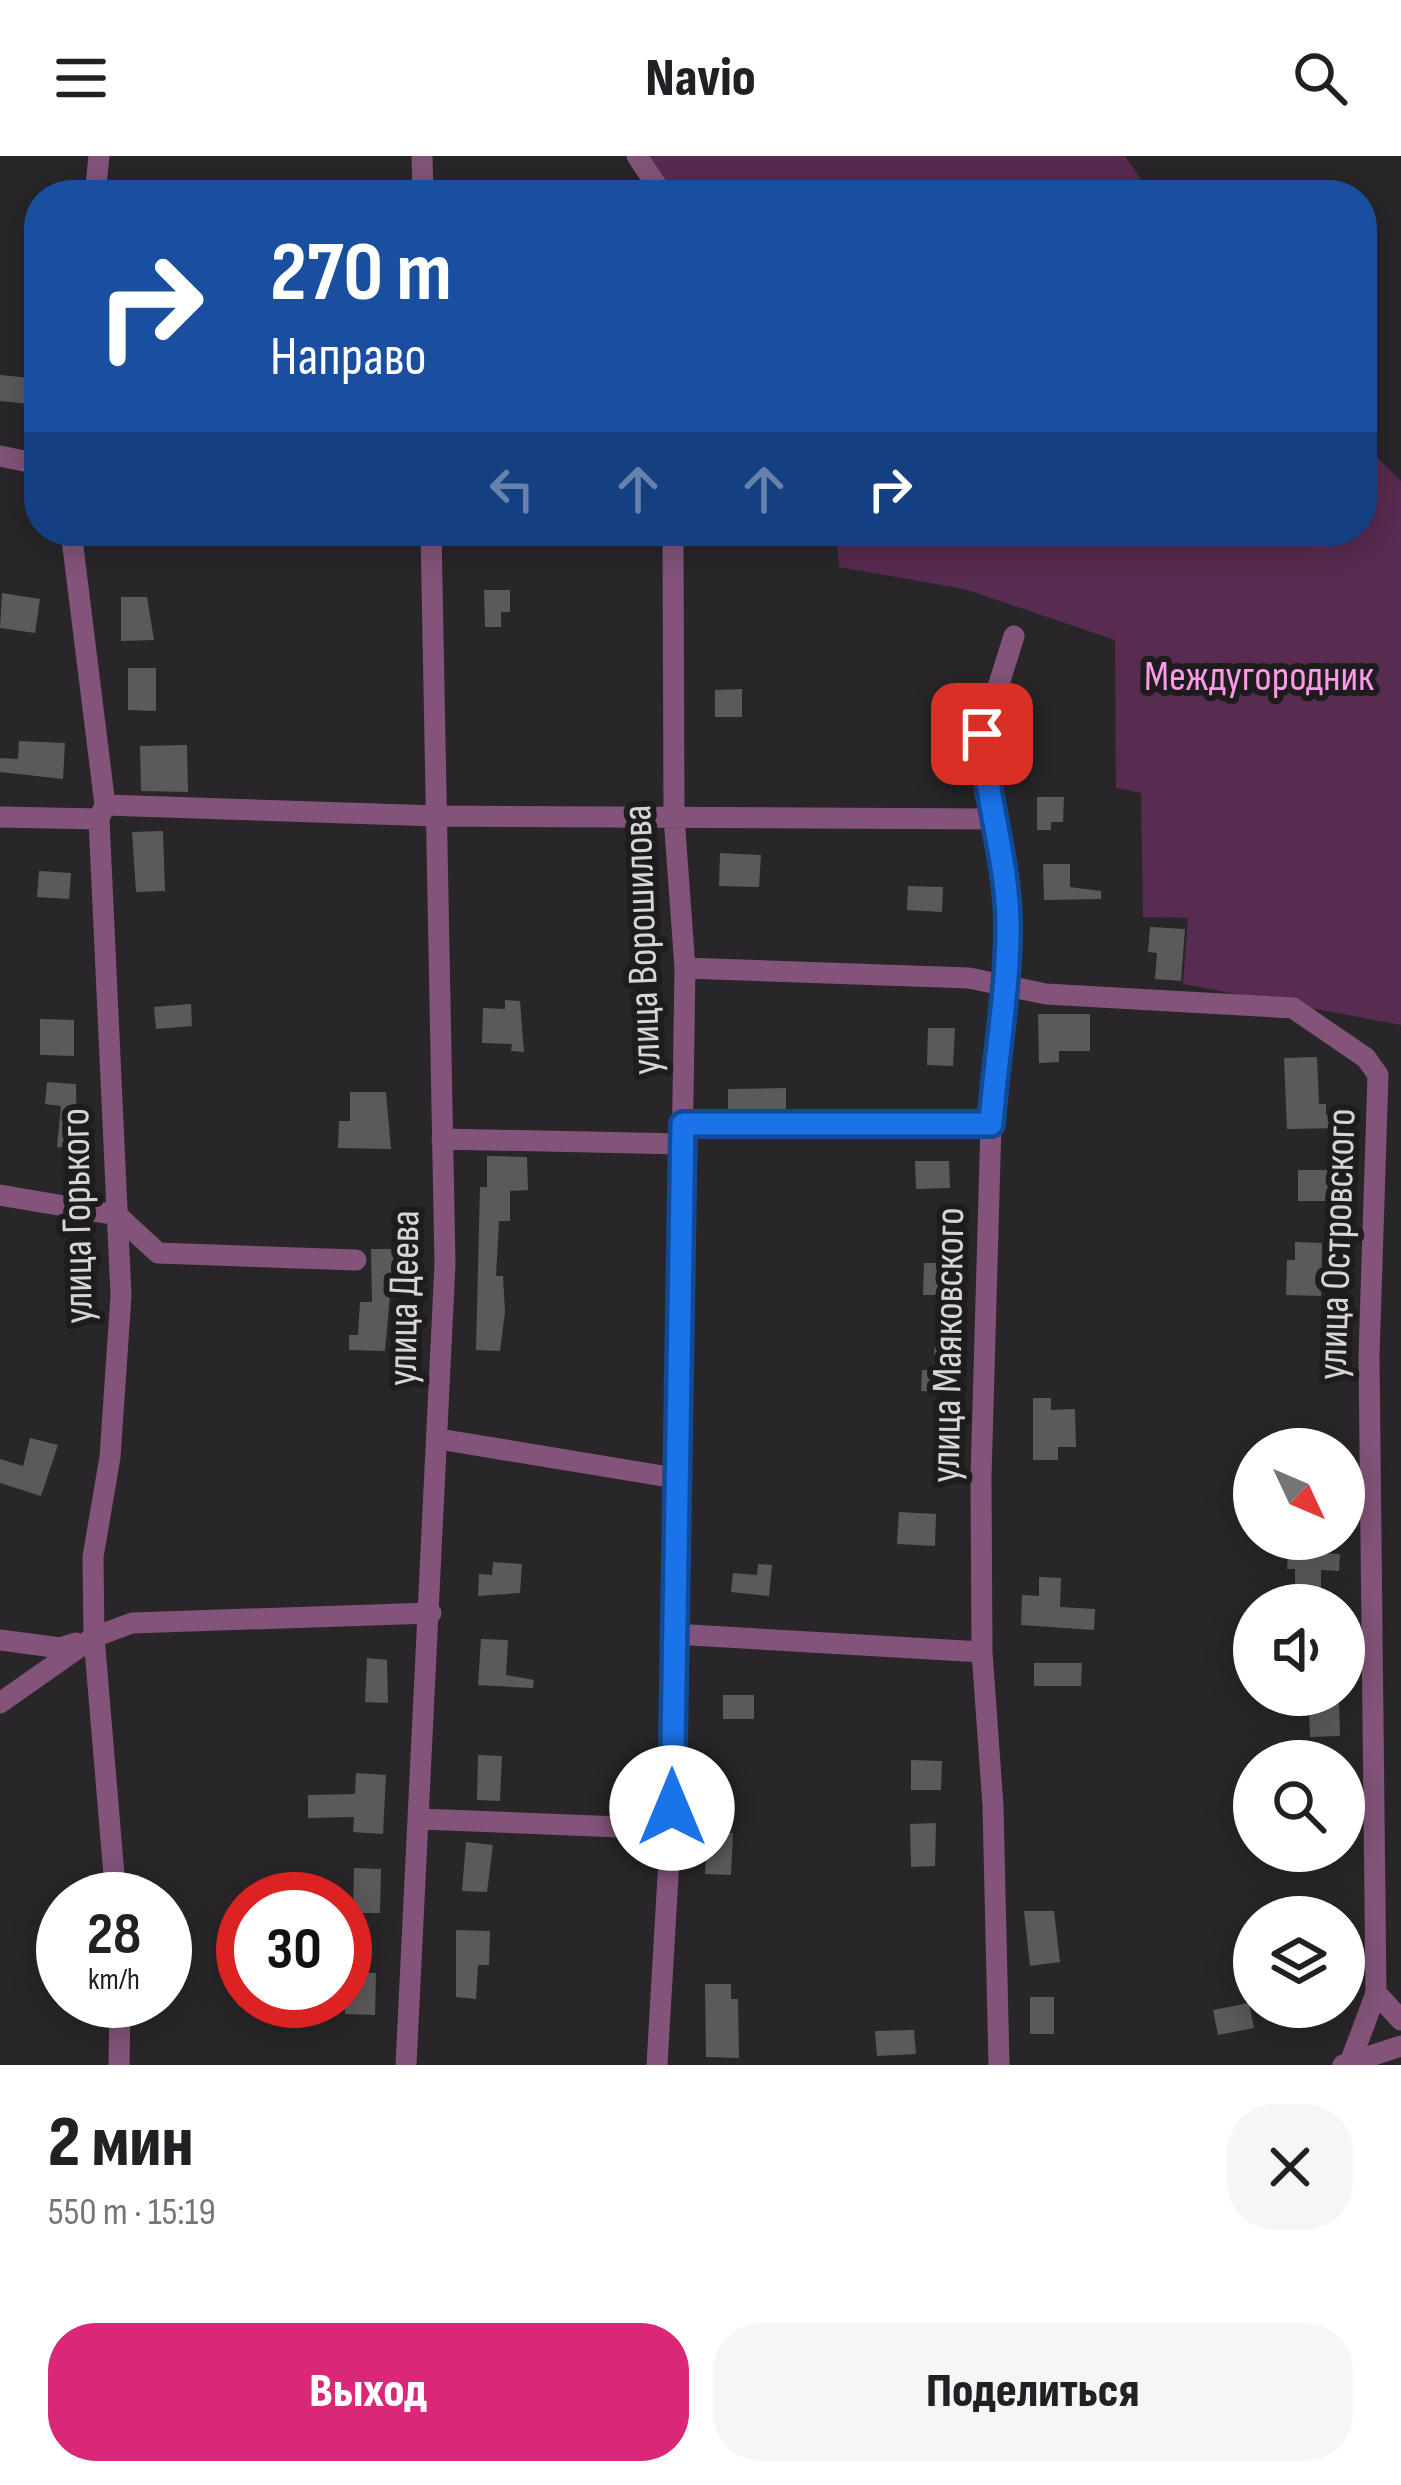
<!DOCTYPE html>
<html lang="ru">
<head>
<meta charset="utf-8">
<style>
	body { margin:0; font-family:"Sofia Sans Condensed",sans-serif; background:#f6f6f6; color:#202124; height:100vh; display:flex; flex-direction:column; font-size:45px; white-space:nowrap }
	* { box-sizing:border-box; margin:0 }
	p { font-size:39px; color:#757577 }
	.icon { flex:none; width:66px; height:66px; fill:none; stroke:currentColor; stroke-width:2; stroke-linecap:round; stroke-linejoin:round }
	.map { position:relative; height:1909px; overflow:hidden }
	.drawer { display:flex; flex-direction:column; background:#fff; flex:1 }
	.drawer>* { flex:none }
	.guide { position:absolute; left:24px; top:24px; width:1353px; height:366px; border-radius:48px; box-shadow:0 6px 30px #0003; background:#1a4fa0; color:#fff; overflow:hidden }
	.needle { width:78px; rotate:134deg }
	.fabs { position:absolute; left:1233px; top:1272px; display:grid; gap:24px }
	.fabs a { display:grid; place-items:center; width:132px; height:132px; border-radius:50%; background:#fff; box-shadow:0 6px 30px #0003; font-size:60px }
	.speed { position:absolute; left:36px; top:1716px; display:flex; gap:24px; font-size:60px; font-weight:700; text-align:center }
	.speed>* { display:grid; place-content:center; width:156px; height:156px; border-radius:50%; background:#fff; box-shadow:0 6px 30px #0003; line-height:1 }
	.speed small { font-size:30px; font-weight:400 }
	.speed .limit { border:18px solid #d22; background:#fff; color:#111 }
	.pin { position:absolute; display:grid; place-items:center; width:102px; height:102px; color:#fff; margin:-51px; border-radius:24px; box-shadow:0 6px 18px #0006 }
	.me { position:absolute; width:132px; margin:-66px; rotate:0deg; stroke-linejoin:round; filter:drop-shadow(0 0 9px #0008) }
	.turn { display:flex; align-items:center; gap:42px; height:252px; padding:0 48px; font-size:54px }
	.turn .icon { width:156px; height:156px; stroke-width:2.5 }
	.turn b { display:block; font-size:84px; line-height:102px }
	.lanes { display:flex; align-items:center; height:114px; padding:0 48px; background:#0003; justify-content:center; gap:60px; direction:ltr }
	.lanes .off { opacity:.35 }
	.round { display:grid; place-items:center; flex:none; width:126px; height:126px; border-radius:48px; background:#f6f6f6 }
	.headline { display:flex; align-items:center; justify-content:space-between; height:204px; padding:0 48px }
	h1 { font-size:72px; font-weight:800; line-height:90px }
	.action { display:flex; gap:24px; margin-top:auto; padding:24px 48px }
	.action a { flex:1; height:138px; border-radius:48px; background:#db2777; color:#fff; font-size:48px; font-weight:800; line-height:138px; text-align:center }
	.action a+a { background:#f6f6f6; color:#202124 }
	header { display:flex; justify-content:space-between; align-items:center; height:156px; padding:0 48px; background:#fff; font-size:54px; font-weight:800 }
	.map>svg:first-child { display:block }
</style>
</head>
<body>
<header><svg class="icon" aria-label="menu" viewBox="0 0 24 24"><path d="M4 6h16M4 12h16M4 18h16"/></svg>Navio<svg class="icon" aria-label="search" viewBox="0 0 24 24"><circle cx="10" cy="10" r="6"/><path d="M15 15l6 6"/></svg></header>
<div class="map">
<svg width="1401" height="1909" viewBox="0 0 1401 1909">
	<rect width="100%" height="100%" fill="#282628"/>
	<!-- green -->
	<path fill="#582b50" d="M643 0H1125L1152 39H768L767 31 666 29Z
		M1362 287 1401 325V869L1183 828 1188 762 1143 761 1141 637 1116 632 1115 484 964 433 839 411 836 375H1362Z"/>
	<!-- building -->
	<path fill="#5c595b" d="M0 219 32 222 30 248 0 245Z
		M484 434H510V456H501V471H485Z
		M2 437 40 443 35 477 0 472Z
		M121 441H147L154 484 121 485Z
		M128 512H156V555L128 554Z
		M742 533V561H715V534Z
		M19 585 65 587 63 623 0 616V602L18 603Z
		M187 589 188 636 141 635 140 590Z
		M1037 641H1064L1063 666H1051V674H1037Z
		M163 675 165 735 136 736 132 676Z
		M720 697 761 699 759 731 719 730Z
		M1043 708H1070V731L1101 735V743L1044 744Z
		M39 715 71 717 69 743 37 741Z
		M908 730 943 731 942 756 907 754Z
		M1150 771 1185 773 1181 825 1155 823 1157 797 1148 796Z
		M505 844 520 845 524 896 511 895 512 888 482 887 483 852 505 853Z
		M191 848 192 870 156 873 154 851Z
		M1038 858H1090V895H1059V906L1039 907Z
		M40 863 74 864V900L40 899Z
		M928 872H955L953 910 927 909Z
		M1317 901 1319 948H1326V959H1340L1341 972 1287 973 1284 902Z
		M47 926 76 928 77 993 57 991 61 950 45 948Z
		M786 932V953H728V933Z
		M350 936H386L391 993 338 992 339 965H350Z
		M487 1000 527 1001 528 1034 510 1035V1065H499L496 1120H503L505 1156 500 1195 476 1194 480 1031H487Z
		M915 1005H949L950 1032 916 1033Z
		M1298 1014H1332V1045H1298Z
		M1295 1086 1322 1087 1321 1140 1286 1139 1287 1104H1295Z
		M371 1093H394L385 1195 349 1194V1179H358L360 1146H372Z
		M924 1107H950V1139H923Z
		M935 1184 955 1185 953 1215H960L959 1237 921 1235 922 1214H933Z
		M1033 1242H1051V1254L1075 1253 1076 1291H1058V1304H1033Z
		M30 1282 58 1289 41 1340 0 1327V1303L23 1310Z
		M899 1356 936 1358 935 1390 897 1388Z
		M1288 1396 1340 1398 1339 1415 1321 1414V1449H1295V1413H1287Z
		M493 1406 522 1408 520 1437 478 1440 479 1418 492 1419Z
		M758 1408 772 1409 769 1440 731 1436 733 1417 757 1419Z
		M1039 1421 1061 1422 1060 1451 1095 1453 1094 1474 1021 1469 1022 1439 1039 1440Z
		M481 1483 508 1484 506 1519 534 1524 533 1532 478 1529Z
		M367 1502 387 1504 388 1547 365 1546Z
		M1034 1507H1082L1081 1530H1034Z
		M723 1539H754V1563H723Z
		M1296 1539H1329V1545H1339L1340 1580 1310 1581 1309 1556H1296Z
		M478 1599 502 1600 500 1645 477 1644Z
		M911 1604 942 1605 941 1634H911Z
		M356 1617 386 1619 383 1678 353 1676 354 1661 308 1662V1639L355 1638Z
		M936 1667 935 1710 911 1711 910 1668Z
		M708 1676 733 1677 731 1719 705 1718Z
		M466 1686 493 1689 487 1736 462 1735Z
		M354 1712 381 1713 380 1757H353Z
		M1024 1755H1054L1060 1806 1030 1810Z
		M456 1774 490 1775 489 1809H478L476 1843 456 1841Z
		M347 1816 376 1817 375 1859 345 1858Z
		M705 1828H731V1843H738L739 1902 706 1901Z
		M1030 1841H1054V1878H1030Z
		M1249 1847 1254 1872 1218 1879 1213 1854Z
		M914 1874 916 1898 877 1900 875 1875Z"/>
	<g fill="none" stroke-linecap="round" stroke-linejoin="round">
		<!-- minor -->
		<path stroke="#835379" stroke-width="21" d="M422 0 423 39
			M637 0 663 39
			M95 39 99 0
			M0 300 39 308
			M71 375 105 649 99 663 121 1140 110 1301 93 1401 94 1481 116 1743
			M105 649 438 660 994 663
			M0 661 99 663
			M685 812 969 822 1046 838 1293 852 1366 902 1378 919 1369 1200 1376 1837 1351 1904
			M683 968 991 967
			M442 983 683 988
			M0 1039 117 1059 158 1097 356 1104
			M439 1283 675 1322
			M673 1478 982 1496
			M0 1484 60 1492 76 1487
			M0 1547 94 1481 132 1467 431 1457
			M421 1663 671 1673
			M1376 1837 1401 1864
			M119 1909 120 1845
			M406 1909 445 1108 431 375
			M657 1909 672 1652 685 812 674 661 673 375
			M999 1909 993 1650 982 1496 981 1321 991 967 1008 766 1005 711 985 638 983 579 1014 480
			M1343 1909 1401 1890"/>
	</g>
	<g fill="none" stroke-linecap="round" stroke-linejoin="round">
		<defs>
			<path id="route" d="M672 1652 683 968H991C996 900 1009 831 1008 763 1006 699 986 641 982 578"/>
		</defs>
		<!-- route casing -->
		<use href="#route" stroke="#114b97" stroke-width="30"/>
		<!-- route -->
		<use href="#route" stroke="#1a73e8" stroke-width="21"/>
	</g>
	<g text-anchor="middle" stroke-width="12" stroke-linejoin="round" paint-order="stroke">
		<!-- park labels -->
		<g font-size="42" fill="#fc99e9" stroke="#1f1c1e">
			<text x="1259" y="534">Междугородник</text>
		</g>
		<!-- street labels -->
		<g font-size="42" fill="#d7d5d7" stroke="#1f1c1e">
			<text transform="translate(640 784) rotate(-92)" y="15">улица Ворошилова</text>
			<text transform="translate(75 1060) rotate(-91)" y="15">улица Горького</text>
			<text transform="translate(1335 1088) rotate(-88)" y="15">улица Островского</text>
			<text transform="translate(402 1142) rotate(-89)" y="15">улица Деева</text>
			<text transform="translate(946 1189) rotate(-89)" y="15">улица Маяковского</text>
		</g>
	</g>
</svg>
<div class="fabs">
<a><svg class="needle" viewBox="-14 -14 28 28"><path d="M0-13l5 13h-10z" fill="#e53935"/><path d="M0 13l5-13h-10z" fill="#757577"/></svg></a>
<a><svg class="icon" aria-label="sound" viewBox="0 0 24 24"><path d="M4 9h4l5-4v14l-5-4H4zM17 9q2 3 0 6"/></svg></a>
<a><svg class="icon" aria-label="search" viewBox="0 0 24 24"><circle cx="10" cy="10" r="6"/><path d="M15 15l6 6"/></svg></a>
<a><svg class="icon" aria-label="layers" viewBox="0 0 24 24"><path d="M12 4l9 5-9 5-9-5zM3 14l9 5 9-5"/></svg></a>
</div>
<div class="speed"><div>28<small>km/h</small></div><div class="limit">30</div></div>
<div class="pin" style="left:982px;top:578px;background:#d93025"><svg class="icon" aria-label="arrive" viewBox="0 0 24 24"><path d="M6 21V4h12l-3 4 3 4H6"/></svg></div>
<svg class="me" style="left:672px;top:1652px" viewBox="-20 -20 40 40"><circle r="19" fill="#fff"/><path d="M0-13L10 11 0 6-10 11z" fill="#1a73e8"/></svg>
<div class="guide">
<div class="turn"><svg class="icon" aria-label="right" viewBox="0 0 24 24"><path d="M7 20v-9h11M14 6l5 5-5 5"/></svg><div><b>270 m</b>Направо</div></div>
<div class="lanes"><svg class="icon off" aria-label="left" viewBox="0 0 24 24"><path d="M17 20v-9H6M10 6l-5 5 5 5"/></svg><svg class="icon off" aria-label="ahead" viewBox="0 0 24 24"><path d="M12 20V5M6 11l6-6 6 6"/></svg><svg class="icon off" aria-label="ahead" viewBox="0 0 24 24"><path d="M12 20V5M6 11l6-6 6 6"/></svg><svg class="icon" aria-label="right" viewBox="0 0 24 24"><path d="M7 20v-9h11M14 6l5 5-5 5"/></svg></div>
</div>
</div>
<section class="drawer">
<div class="headline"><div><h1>2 мин</h1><p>550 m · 15:19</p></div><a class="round"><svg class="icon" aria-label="close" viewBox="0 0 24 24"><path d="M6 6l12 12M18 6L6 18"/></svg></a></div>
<div class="action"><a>Выход</a><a>Поделиться</a></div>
</section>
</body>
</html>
